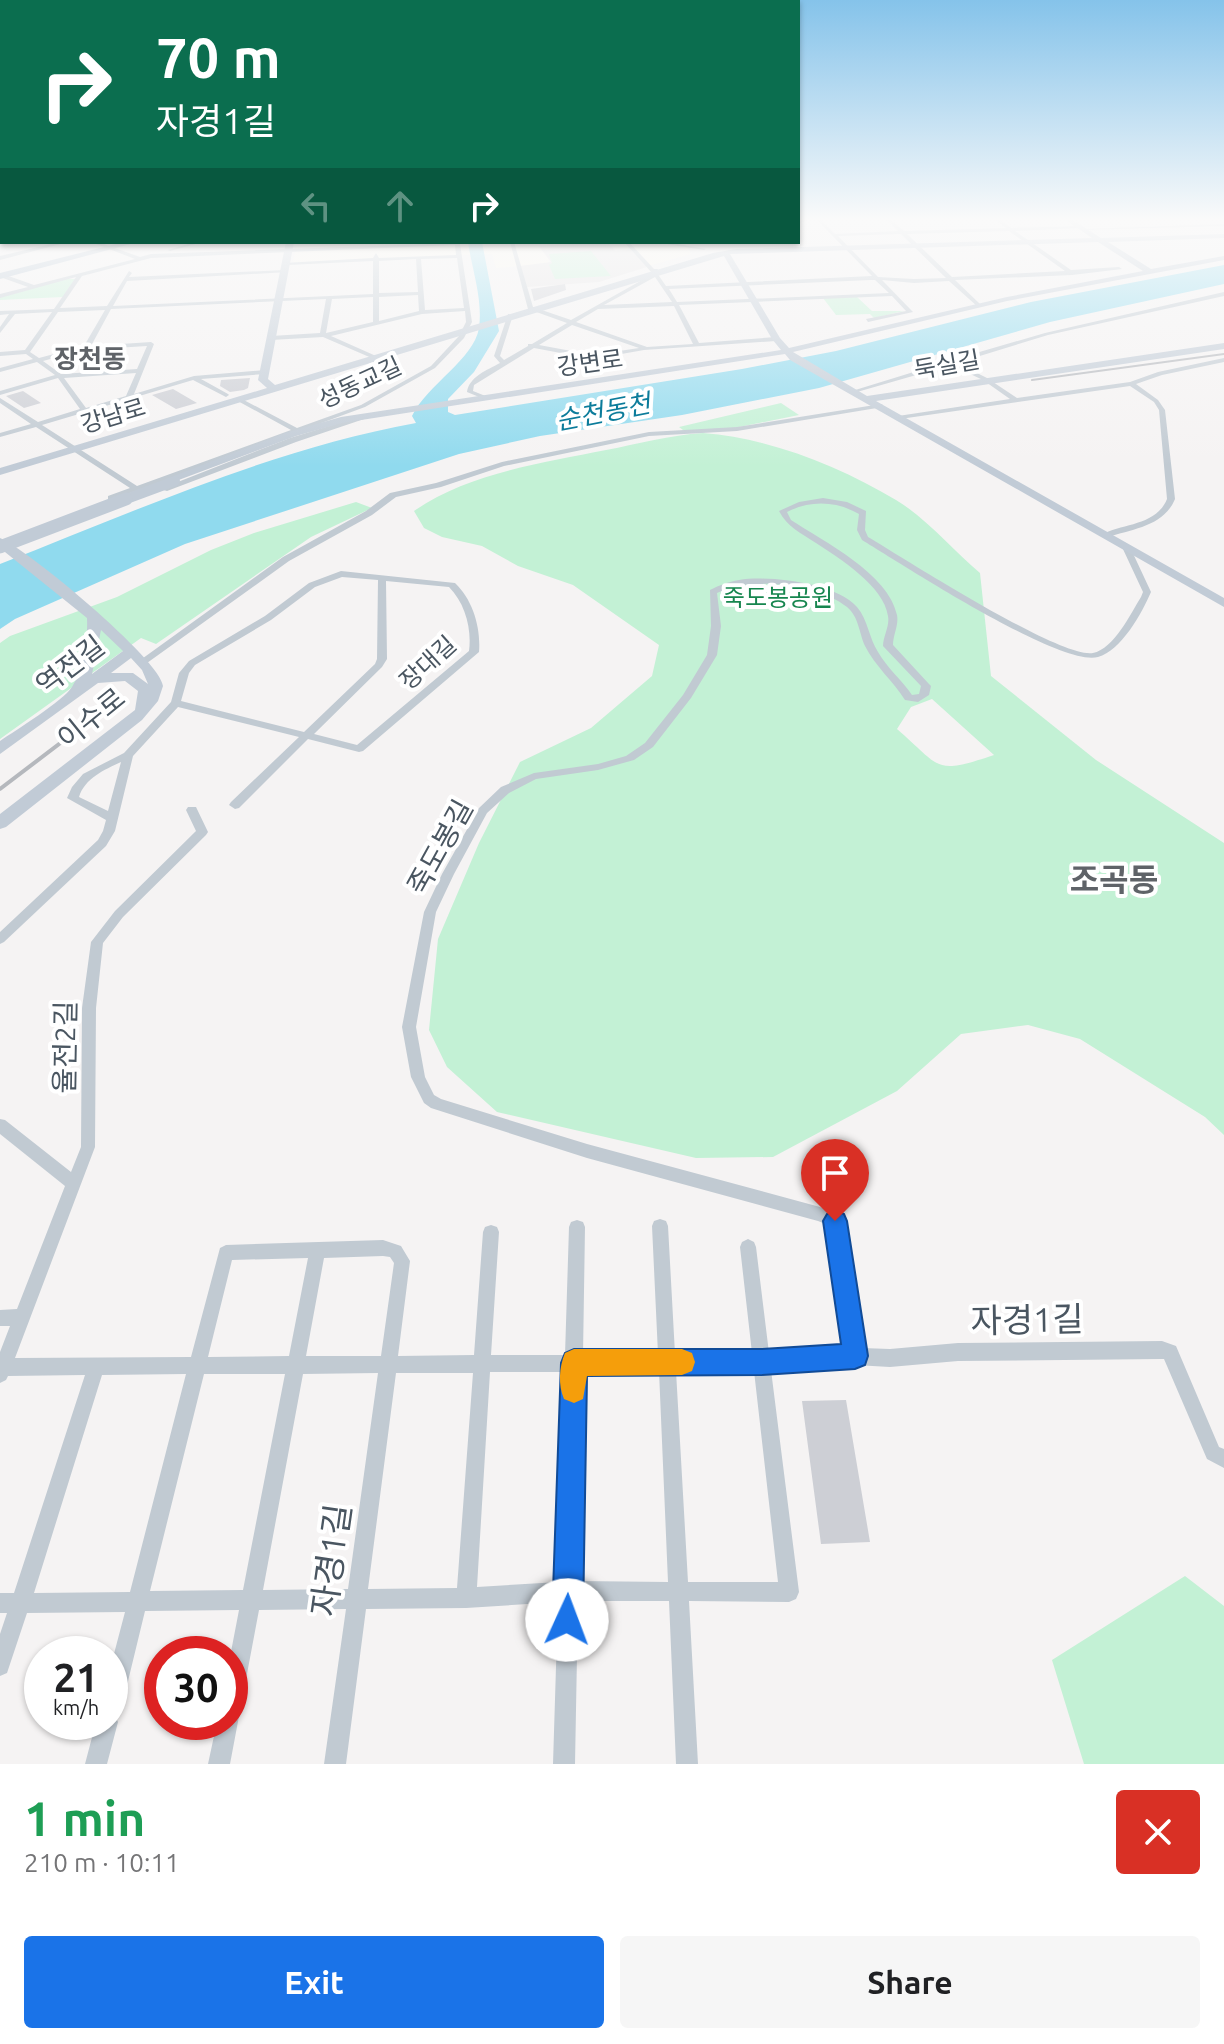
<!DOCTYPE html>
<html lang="en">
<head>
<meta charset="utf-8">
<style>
	body { margin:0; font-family:Ubuntu,"Noto Sans KR",sans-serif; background:#f6f6f6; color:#202124; height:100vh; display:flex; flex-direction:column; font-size:30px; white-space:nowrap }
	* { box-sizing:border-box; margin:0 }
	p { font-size:26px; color:#757577 }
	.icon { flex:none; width:44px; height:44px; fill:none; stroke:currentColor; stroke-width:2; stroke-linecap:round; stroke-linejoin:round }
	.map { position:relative; height:1764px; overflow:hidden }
	.panel { display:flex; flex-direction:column; background:#fff; flex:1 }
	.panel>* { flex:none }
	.top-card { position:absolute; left:0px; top:0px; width:800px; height:244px; box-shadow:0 2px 6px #0004; background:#0b6e4f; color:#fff; overflow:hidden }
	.speed { position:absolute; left:24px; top:1636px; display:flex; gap:16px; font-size:40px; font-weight:700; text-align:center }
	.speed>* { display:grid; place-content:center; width:104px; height:104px; border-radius:50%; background:#fff; box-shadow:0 2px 6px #0004; line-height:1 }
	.speed small { font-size:20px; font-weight:400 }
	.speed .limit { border:12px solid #d22; background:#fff; color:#111 }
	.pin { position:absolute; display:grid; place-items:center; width:68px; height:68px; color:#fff; margin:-82px -34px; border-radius:50% 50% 50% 0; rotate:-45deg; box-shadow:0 0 8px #0007 }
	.pin .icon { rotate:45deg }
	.me { position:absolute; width:88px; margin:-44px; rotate:2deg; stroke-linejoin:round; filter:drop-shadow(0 0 6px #0008) }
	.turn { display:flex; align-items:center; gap:28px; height:168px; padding:0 24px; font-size:36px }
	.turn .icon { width:104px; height:104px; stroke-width:2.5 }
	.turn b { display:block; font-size:56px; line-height:68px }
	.lanes { display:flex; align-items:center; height:76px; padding:0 24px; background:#0003; justify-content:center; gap:40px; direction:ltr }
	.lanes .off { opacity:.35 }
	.round { display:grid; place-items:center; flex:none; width:84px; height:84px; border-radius:8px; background:#f6f6f6 }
	.headline { display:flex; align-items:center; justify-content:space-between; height:136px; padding:0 24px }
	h1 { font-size:48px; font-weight:600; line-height:60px; color:#1e9e55 }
	.action { display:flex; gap:16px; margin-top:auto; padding:16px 24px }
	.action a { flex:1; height:92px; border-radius:8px; background:#1a73e8; color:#fff; font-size:32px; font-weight:600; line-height:92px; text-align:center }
	.action a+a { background:#f6f6f6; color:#202124 }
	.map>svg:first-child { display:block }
</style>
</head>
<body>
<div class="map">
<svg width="1224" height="1764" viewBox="0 0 1224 1764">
	<rect width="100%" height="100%" fill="#f5f3f3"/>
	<!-- commercial -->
	<path fill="#fdf9ef" d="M297 242H605L538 246 549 260 548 264 496 268 492 254 293 262Z
		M608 242H718L696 245 688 248 691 254 648 266 632 249 616 250Z"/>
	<!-- education -->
	<path fill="#e6e4e5" d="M607 242 615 251 631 250 647 267 599 282 527 287 520 266 551 262 539 246Z"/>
	<!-- green -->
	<path fill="#c3f1d5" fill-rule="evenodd" d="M591 251 611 276 555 279 549 265 552 263 549 254Z
		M63 279H75L63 297 0 300V297Z
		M857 297 872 311H904L874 318 870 314 836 315 823 298Z
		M781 403 799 415 724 430H683L679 427Z
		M703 433C769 438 839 466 896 500 925 517 954 551 980 573L991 676 1096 760 1224 843V1135L1205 1117 1080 1039 1028 1025 961 1034 897 1091 773 1157 696 1158 497 1112 447 1067 429 1030 438 939 479 843 520 762 591 728 652 676 659 645 573 585 518 566 482 546 442 537 424 528 414 511C468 473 542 463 606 450 638 444 670 435 703 433ZM932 699 994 755C934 775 943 769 897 729L911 707Z
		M356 502 372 508 311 537 156 644 141 638 0 739V643L10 636 117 597 211 550 254 533Z
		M1185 1576 1224 1606V1764H1084L1052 1660Z"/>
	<!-- water -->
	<path fill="#90daee" d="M468 242H482L499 331 474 372 448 399V412L455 415 742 369 836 351 1031 302 1224 265V284L1050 322 819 388 682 415 540 436 459 454 185 544 15 619 0 629V564C136 511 272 449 416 423L412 416C427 385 474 359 479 328 483 299 472 270 468 242Z"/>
	<!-- building -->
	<path fill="#cdcfd5" d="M565 284 566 290 534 301 531 289Z
		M250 378 248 388 244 390 230 392 220 386 221 380Z
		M173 389 197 403 176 409 152 395Z
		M23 391 41 403 24 408 6 396Z
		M846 1400 870 1542 821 1544 802 1401Z"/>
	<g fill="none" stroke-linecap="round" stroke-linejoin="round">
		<!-- street -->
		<path fill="#c1cad2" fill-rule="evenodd" d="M807 219H815L798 223V221Z
			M816 219H820L835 234 898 231 886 219H890L904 231 1006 228 994 219H999L1011 228 1079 226 1081 228 1015 231 1071 270 1119 267 1122 269 1072 275 955 280 980 304 978 307 949 281 914 283 882 280 913 312 868 322 866 319 906 311 892 296 679 305 699 343 776 337 779 339 776 341 644 350 593 359 534 348 474 385 473 391 488 397V399H484L467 392C469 377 487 370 500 363L494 356 508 314 513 315 500 356 504 360 528 346V344H532L567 323 528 309 510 242H514L533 307 571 320 651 275 652 273 624 242H629L654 269H658L657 273 666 286 872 276ZM1009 231 1065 271 952 277 907 234ZM901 234 946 278 914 279 878 277 838 236ZM655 277 672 302 604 305ZM871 280H875L889 293 677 302 669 289ZM674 306 693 344 647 347 576 322 598 309ZM572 325 639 348 593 355 539 345Z
			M0 224H2V228H0Z
			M1224 224V226L1082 230 1084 229Z
			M60 242H68L0 260V256Z
			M91 242H98L140 257 151 254 483 242 460 244 472 322 464 338 435 368 365 407 111 500H108V496L130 488 36 427 0 437V433L31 424 0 403V398L38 422 80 409 58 378 0 395V391L55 375 37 362 0 372V368L33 359 26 354 0 356V352L25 350 52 312 15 314 0 333V327L9 314 0 315V311L54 309 76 277 0 298V294L28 287 0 277V273L34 285 135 259ZM455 245 456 255 379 258 376 253 373 258 284 263 287 265 373 261V294L113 306 127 281 288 272 285 270 129 277 132 273 129 271 107 306 60 308 82 276 151 258ZM457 258 464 308 425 310 421 259ZM416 259 418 292 379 293V261ZM418 295 419 311 379 321V297ZM373 297V322L326 333 332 299ZM326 299 320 333 271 336 268 338 271 340 323 337 374 359 376 356 331 336 422 314 465 311 466 322 459 336 431 366 361 405 297 428 240 398H236V400L291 430 137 486 42 425 193 380 226 397 229 395 228 394 201 379 265 374 268 372 265 370 194 376 134 394 154 344 151 342 91 346 111 309ZM105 310 84 346 39 358 30 352 58 312ZM147 346 137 369 61 374 43 361 83 350ZM136 373 126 396 86 408 64 378Z
			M195 242H203L170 251 168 250Z
			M654 242H666L706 249 704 250Z
			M1224 292V296L1048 335 957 363 987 378 1017 398 1130 382 1158 372 1224 358V362L1162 375 1136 384 1158 400 1165 410 1175 499C1164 526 1133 529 1108 537L1101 535C1123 523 1156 526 1167 499L1159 410 1154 402 1130 386 900 419 898 418V416L1010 399 983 380 951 365 857 392 852 391 946 362V360H952L1045 333Z
			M881 404 883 405V407L737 431 649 436 504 466 441 487 396 497 372 515 289 561 147 663H141L139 661 283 557 366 511 390 493 436 483 502 462 649 432 737 427Z
			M365 415 368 417 367 418 296 442 167 491 160 489 290 438Z
			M823 498 847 502 866 511 865 530 868 537C904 558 1060 659 1093 653 1114 649 1131 613 1141 597L1143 592 1122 547 1123 545 1130 547 1151 592C1142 613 1121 651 1098 657 1061 668 900 563 862 540L857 530 859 514C836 501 811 500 787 512L791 520C823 541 889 574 897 615 899 625 893 635 893 645L929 684 931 686 929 695 918 702 905 700C893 681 875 666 865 646 859 633 859 617 847 607 818 583 750 576 717 593L721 626 717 655 691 698 653 747 634 760 598 770 536 779 509 793 487 813 454 874 436 912 416 1027 425 1077 434 1095 441 1099 587 1144 820 1207 841 1216 862 1348 890 1349 958 1343 1162 1341 1176 1346 1219 1447 1224 1449V1468L1207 1459 1164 1359H1162L958 1361 890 1367 855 1365 771 1370 799 1592 796 1599 789 1602 689 1601 698 1764H676L669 1601H578L575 1764H553L558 1602 466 1608 366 1609 346 1764H324L346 1609 259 1610 230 1764H208L217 1722H230V1657L239 1610 145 1611 121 1710 116 1718 118 1722 107 1764H85L96 1722H110V1669L125 1612 27 1613 7 1673 0 1676V1634L7 1613H0V1593H14L85 1375 8 1376 6 1380 0 1383V1352L10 1326H0V1310L17 1309 65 1186 0 1134V1119L5 1120 71 1172 81 1147 82 1008 91 942 115 911 196 831 186 810 188 807H196L208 832 206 835 123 917 103 943 96 1008 95 1147 15 1358 191 1357 220 1248 226 1245 383 1240 401 1246 410 1261 398 1356 474 1355 483 1232 485 1227 491 1225 497 1227 499 1232 491 1355H565L569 1227 571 1222 577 1220 583 1222 585 1227 583 1355 658 1354 652 1226 654 1221 660 1219 666 1221 668 1226 675 1354 752 1353 740 1247 742 1242 748 1239 754 1242 756 1247 769 1353 845 1348 828 1225 818 1221 587 1158 431 1108 424 1103 411 1077 402 1027 424 912 442 874 479 808 501 787 534 773 598 764 626 756 645 743 683 695 707 655 711 626 710 590C720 585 728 582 739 580 769 575 836 583 857 607 868 620 869 638 878 652 887 668 902 680 912 695L919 694 921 686 883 646C883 636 890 626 888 616 884 586 839 558 816 543 801 533 787 527 779 511L799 502ZM383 1256 390 1257 394 1263 381 1356H306L324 1258ZM308 1258 289 1356 208 1357 232 1260ZM659 1371 668 1582 578 1581 582 1372ZM676 1371H754L778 1582H688ZM490 1372H565L559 1582 477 1587ZM378 1373 348 1589 263 1590 303 1374ZM396 1373H473L457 1588 368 1589ZM186 1374 130 1592 34 1593 102 1375ZM204 1374H285L243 1590 150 1591Z
			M341 571 455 583C473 600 481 628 479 652L363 751 359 752 308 739 239 808 235 809 229 805 231 802 299 737 178 707 133 756 115 831 106 846 4 942 0 944V932L98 840 103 831 106 820 67 798 72 787 83 774 124 753 171 702 179 673 189 661 265 616 309 583ZM342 577 378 580 377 659 375 664 304 732 181 701 189 673 195 665 271 620 315 587ZM386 581 449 587C465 603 472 629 469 651L357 745 314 734 382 667 387 659ZM121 762 108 811 79 797C85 778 104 770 121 762Z"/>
		<!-- secondary -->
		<path fill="#c1cbd6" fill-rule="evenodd" d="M1064 219H1071L1101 238 1224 234V238L1108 242 1151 269 1224 256V260L1007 301 793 352 867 396 1224 343V349L876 401 1224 598V607L790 360 785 354 342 423 296 436 176 481 166 479 288 432 341 417 781 350 772 339 724 256 0 475V468L267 388 258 380 286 242H294L268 379 275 385 713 253 736 249 1092 238ZM1098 242 1143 271 1007 297 789 348 780 338 730 254Z
			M0 538C26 548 161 660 163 686L158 701 142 720 6 827 0 829V814L135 710 138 691 125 681 98 683 0 754V741C16 730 63 701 72 687 84 668 88 640 87 618L0 548ZM101 630 123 651 92 674ZM131 658 142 670 148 684 133 673H111Z"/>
		<!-- primary -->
		<path fill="#b3c2d1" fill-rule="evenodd" d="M124 242H138L0 279V273Z"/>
		<!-- rail-far1 -->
		<path stroke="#b5b8bd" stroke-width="2" d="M1032 380 1224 354"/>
		<!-- rail -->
		<path stroke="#b5b8bd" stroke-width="4" d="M0 789 109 706"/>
		<!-- secondary-bridge-far1 -->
		<path stroke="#c1cbd6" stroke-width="10" d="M121 501 175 481"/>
		<!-- secondary-bridge -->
		<path stroke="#c1cbd6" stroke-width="13" d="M0 547 126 499"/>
	</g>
	<!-- sky -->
	<linearGradient id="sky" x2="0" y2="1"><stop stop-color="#85c3ea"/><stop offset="0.47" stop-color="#fafafa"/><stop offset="1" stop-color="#fafafa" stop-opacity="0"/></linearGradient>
	<rect width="1224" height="466" fill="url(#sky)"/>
	<!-- route -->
	<path fill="#1a73e8" stroke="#114b97" stroke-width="2" d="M835 1210 844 1214 847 1221 868 1356 865 1365 855 1369 762 1375 587 1376 583 1620 578 1631 567 1635 557 1631 552 1620 561 1363 565 1353 574 1349H762L841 1344 823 1221 827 1214Z"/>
	<!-- slow -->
	<path fill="#f59e0b" d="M574 1349H682L692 1353 695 1362 692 1371 682 1375 587 1376 583 1399 574 1403 564 1399C558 1385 559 1367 565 1353Z"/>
	<g text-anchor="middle" stroke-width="8" stroke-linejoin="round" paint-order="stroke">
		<!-- far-street labels -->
		<g font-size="24" fill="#4a5661" stroke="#fff">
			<text transform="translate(590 363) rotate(-8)" y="8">강변로</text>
			<text transform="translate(947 365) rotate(-10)" y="8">둑실길</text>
			<text transform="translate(360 383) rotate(-25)" y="8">성동교길</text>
			<text transform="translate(113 416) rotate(-17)" y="8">강남로</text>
			<text transform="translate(428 663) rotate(-42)" y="8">장대길</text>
		</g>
		<!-- far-park labels -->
		<g font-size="24" fill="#17864f" stroke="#fff">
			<text x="778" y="606">죽도봉공원</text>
		</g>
		<!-- far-quarter labels -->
		<g font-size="26" font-weight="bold" fill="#5f6368" stroke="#fff">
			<text x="90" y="368">장천동</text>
		</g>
		<!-- far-water labels -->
		<g font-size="26" font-style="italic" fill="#0c7c9b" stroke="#fff">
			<text transform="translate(603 412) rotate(-11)" y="9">순천동천</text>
		</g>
		<!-- street labels -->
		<g font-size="28" fill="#4a5661" stroke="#fff">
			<text transform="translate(70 665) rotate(-37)" y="10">역전길</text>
			<text transform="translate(91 718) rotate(-39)" y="10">이수로</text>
			<text transform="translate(440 847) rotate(-61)" y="10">죽도봉길</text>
			<text transform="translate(65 1047) rotate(-89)" y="10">율전2길</text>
		</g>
		<!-- quarter labels -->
		<g font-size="32" font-weight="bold" fill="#5f6368" stroke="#fff">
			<text x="1114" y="891">조곡동</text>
		</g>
		<!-- near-street labels -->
		<g font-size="34" fill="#4a5661" stroke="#fff">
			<text transform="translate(1027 1320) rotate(-1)" y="12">자경1길</text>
			<text transform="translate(331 1560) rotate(-82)" y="12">자경1길</text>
		</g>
	</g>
</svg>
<div class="speed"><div>21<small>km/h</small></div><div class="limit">30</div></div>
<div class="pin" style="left:835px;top:1221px;background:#d93025"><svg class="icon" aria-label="arrive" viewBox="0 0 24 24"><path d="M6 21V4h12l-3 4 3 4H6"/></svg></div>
<svg class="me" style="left:567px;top:1620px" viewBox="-20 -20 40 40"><circle r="19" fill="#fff"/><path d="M0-13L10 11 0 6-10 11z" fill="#1a73e8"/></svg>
<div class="top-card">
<div class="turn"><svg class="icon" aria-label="right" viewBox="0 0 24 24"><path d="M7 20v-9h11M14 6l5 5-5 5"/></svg><div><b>70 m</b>자경1길</div></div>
<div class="lanes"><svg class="icon off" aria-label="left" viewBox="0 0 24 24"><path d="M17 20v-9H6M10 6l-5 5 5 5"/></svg><svg class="icon off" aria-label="ahead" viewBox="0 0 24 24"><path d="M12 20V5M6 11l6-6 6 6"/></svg><svg class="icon" aria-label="right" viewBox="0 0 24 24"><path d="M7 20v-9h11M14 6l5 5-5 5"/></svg></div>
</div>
</div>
<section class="panel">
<div class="headline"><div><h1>1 min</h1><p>210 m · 10:11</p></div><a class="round" style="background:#d93025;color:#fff"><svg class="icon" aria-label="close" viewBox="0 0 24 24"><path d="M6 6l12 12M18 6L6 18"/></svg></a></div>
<div class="action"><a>Exit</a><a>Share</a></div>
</section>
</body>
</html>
